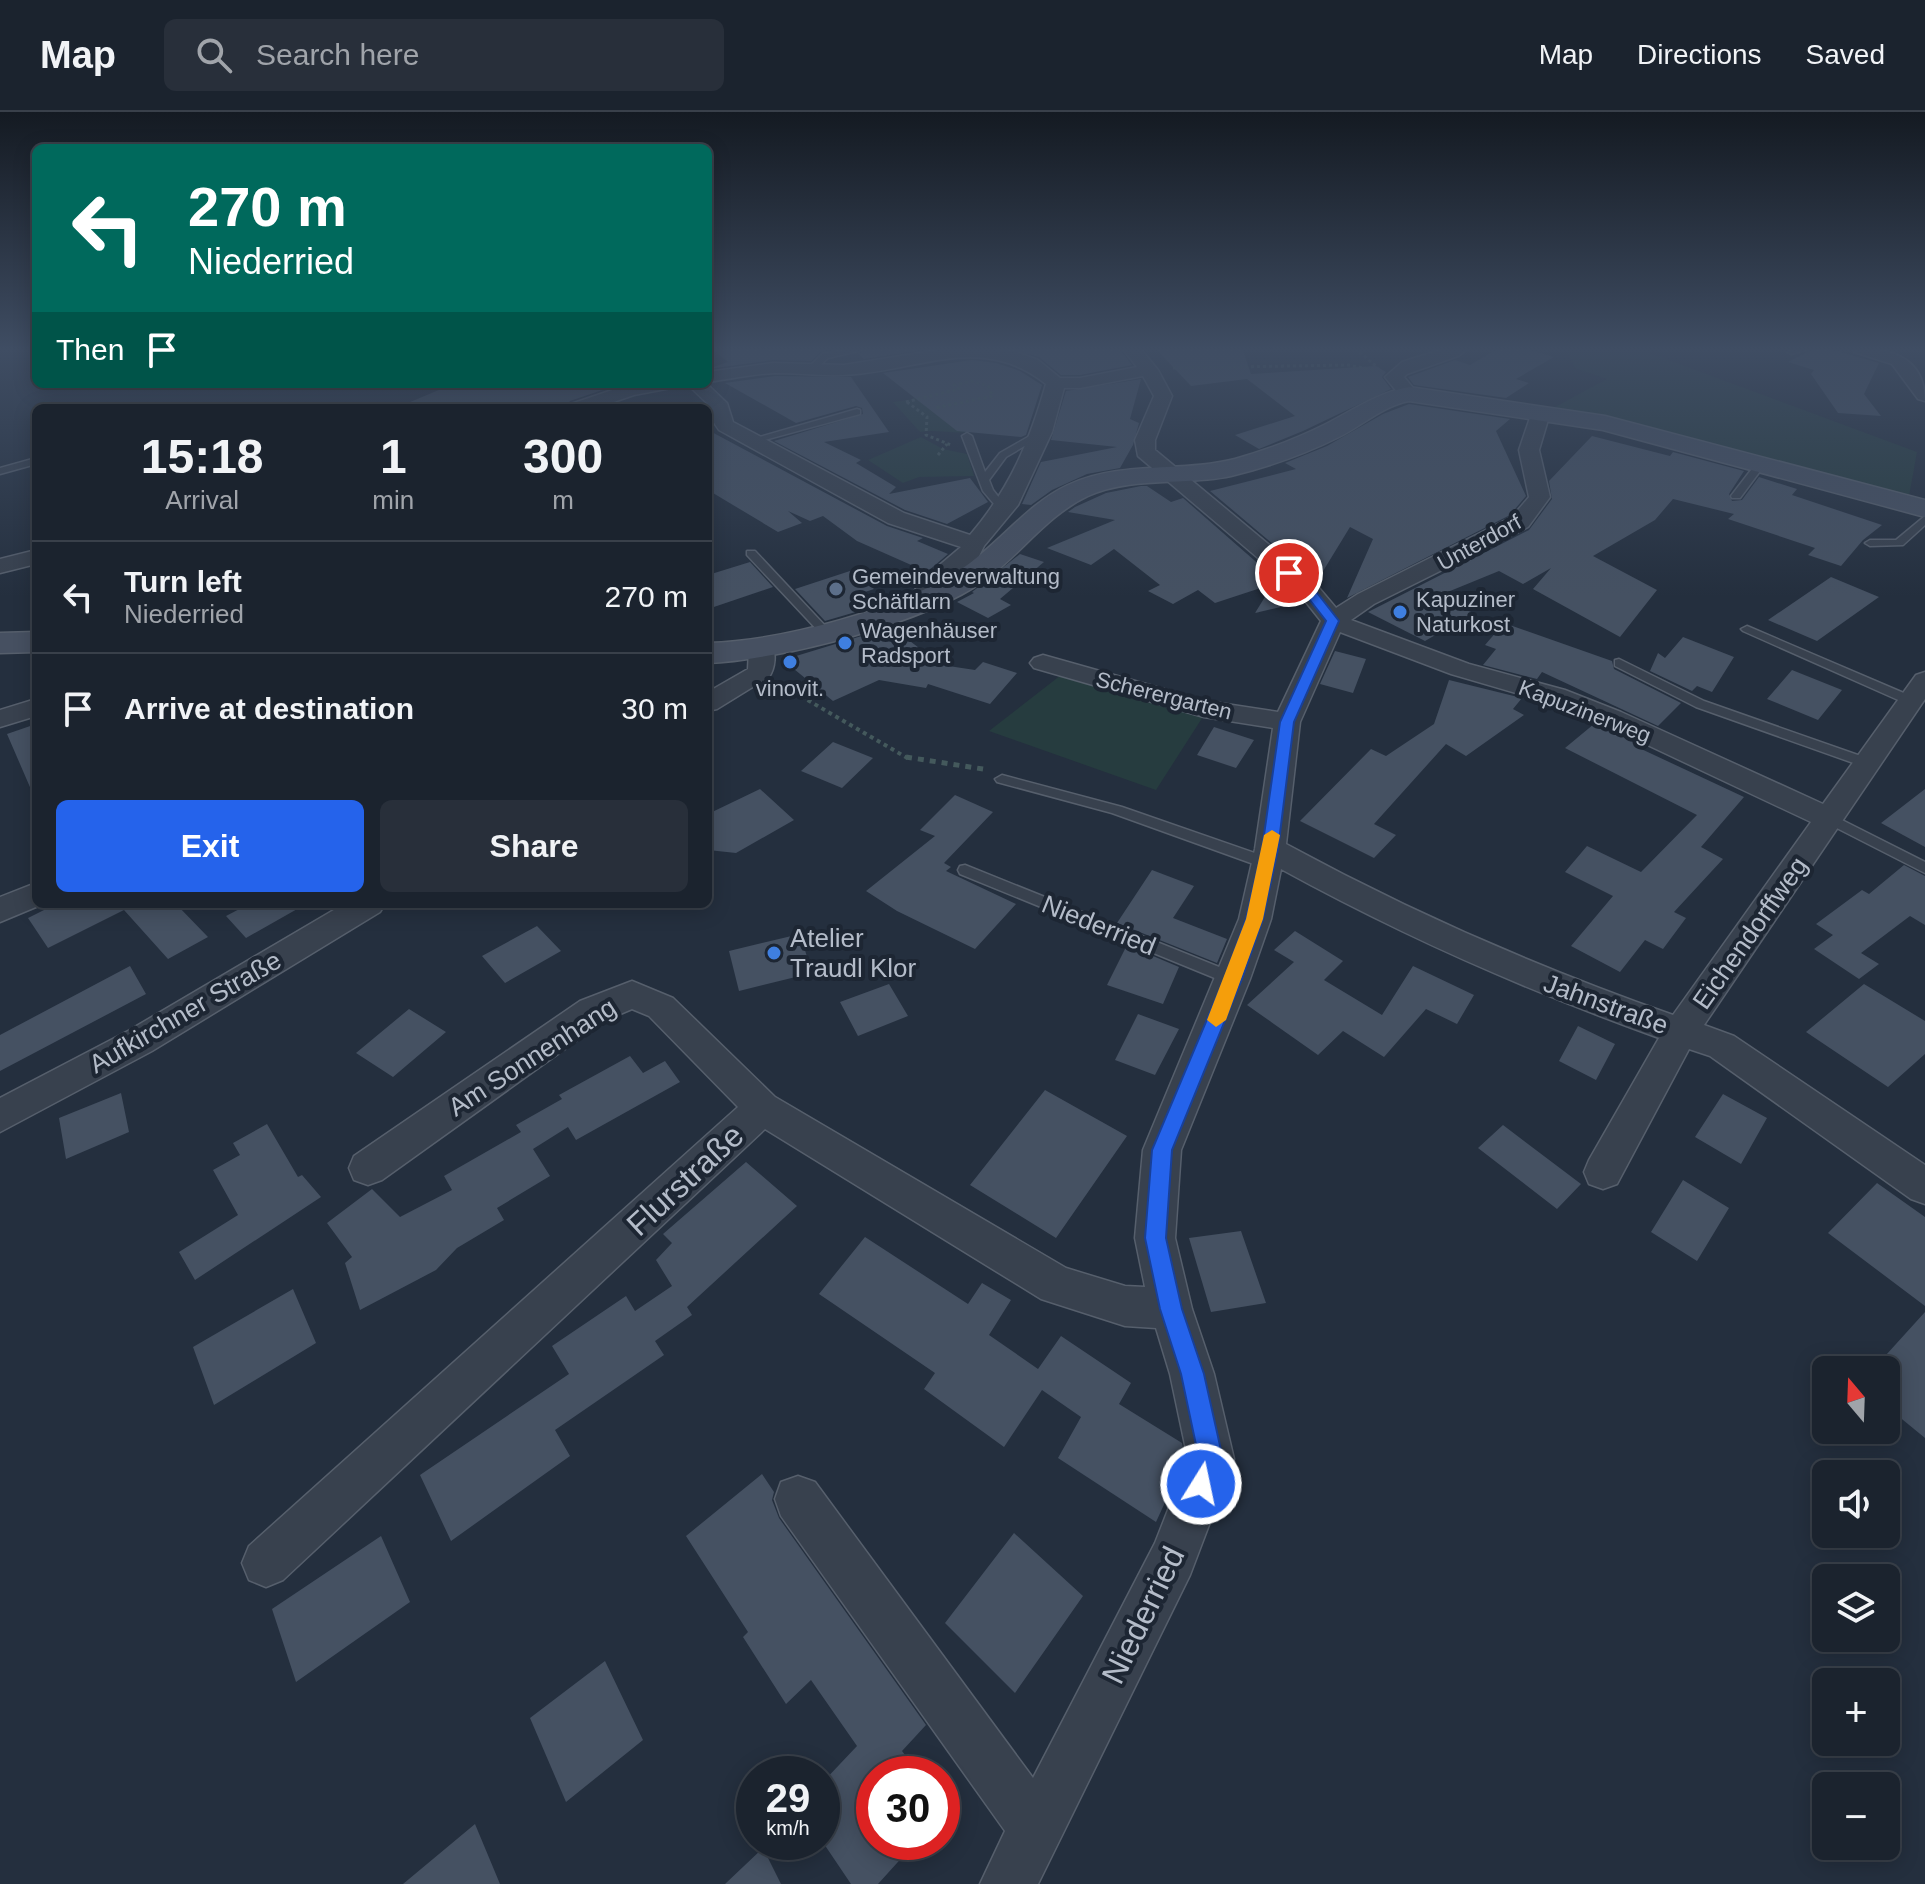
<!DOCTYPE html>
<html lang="en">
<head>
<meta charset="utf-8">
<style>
	body { margin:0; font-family:Arial,sans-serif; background:#282f3a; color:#f1f3f6; height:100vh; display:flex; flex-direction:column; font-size:30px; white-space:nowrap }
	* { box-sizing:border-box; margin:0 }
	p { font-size:26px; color:#a0a4aa }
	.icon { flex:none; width:44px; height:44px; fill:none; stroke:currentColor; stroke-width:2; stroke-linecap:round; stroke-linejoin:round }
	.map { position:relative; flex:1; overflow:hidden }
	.side { position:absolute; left:32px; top:292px; width:680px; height:504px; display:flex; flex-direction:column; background:#1b232e; border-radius:12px; box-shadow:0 4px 20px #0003,0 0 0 2px #39404a }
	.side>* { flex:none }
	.top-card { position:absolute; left:32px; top:32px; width:680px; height:244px; border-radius:12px; box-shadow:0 4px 20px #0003,0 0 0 2px #39404a; background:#00695c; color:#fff; overflow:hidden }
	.needle { width:52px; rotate:341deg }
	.fabs { position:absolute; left:1812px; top:1244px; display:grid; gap:16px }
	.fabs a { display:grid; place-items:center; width:88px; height:88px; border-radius:12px; background:#1b232e; box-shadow:0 4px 20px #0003,0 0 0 2px #39404a; font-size:40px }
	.speed { position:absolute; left:736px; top:1644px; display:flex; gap:16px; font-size:40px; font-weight:700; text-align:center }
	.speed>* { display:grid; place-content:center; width:104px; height:104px; border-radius:50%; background:#1b232e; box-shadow:0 4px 20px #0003,0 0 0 2px #39404a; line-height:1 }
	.speed small { font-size:20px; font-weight:400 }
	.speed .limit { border:12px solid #d22; background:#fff; color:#111 }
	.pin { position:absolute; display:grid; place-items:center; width:68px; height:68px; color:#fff; margin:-34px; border:4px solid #fff; border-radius:50%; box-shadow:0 2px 8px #0007 }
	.me { position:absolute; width:88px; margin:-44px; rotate:10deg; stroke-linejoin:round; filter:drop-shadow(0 0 6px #0008) }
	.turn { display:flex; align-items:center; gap:28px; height:168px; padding:0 24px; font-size:36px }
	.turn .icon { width:104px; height:104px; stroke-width:2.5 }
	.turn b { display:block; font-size:56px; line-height:68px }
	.then { display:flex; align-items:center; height:76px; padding:0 24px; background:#0003; gap:16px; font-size:30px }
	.eta { display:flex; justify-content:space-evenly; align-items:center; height:136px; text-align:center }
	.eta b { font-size:48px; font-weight:700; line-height:56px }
	.action { display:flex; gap:16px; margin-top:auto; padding:16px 24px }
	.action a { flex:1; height:92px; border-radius:12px; background:#2563eb; color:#fff; font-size:32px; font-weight:700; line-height:92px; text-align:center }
	.action a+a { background:#282f3a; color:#f1f3f6 }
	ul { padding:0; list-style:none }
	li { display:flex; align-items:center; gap:24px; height:112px; padding:0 24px; border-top:2px solid #39404a }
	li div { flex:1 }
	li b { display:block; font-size:30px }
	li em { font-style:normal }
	header { display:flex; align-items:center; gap:48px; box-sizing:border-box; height:112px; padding:0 40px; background:#1b232e; border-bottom:2px solid #39404a }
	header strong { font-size:38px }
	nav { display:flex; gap:44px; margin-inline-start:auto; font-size:28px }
	.search { width:560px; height:72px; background:#282f3a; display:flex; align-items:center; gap:20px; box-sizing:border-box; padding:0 28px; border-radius:12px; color:#a0a4aa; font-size:30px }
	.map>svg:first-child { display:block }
</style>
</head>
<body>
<header>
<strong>Map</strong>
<div class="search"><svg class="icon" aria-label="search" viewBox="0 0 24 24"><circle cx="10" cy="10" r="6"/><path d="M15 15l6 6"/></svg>Search here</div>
<nav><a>Map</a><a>Directions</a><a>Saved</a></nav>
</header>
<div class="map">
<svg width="1925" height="1772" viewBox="0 0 1925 1772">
	<rect width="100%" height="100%" fill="#242f3e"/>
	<!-- green -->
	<path fill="#263c3f" d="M1565 236H1636L1917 340 1909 384 1666 319 1555 295 1607 267 1575 256Z
		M906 276 970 320C952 322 938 317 920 320L893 290 914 287Z
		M921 325 943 337 967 342 974 364 919 365 903 371 868 348Z
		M1061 563 1206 600 1156 678 989 619Z"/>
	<!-- building -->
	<path fill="#455162" d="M711 236H831L832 237 820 240 811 249 773 248 708 257 728 250Z
		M874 236H934L864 247 858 242Z
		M1007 236H1119L1132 253 1080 263H1061L1039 245Z
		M1155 236H1242L1251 262 1376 254 1386 260 1382 265 1391 277 1303 319 1259 337 1235 323 1295 304 1247 267 1191 274Z
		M1499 236H1524L1554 245 1516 267 1529 271 1506 286 1414 273 1408 265 1455 248 1470 253Z
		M1815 236H1826L1879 251 1864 282 1881 304 1838 301 1811 262 1814 258 1788 250Z
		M972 248 996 251 1020 259 1042 273 1026 323 1021 325 957 319 883 261Z
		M775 264 851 265 889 320 824 330 861 348 856 351 896 375 889 382 970 366 988 390 947 412 905 398 774 329 863 302 862 296 856 294 796 311 725 271Z
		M1141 267 1130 307 1139 311 1133 333 1120 356 1087 362 1052 378 1031 393 1022 392 1041 350 1117 335 1051 328 1066 279Z
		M453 272H620L570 289 563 296H396Z
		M1409 292 1510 307 1496 319 1526 384 1510 403 1347 486 1373 427 1350 415 1317 469 1210 379 1296 357 1285 351 1327 334 1383 302Z
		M708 318 887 414 923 426 917 429 948 442 927 460 857 429 823 404 810 409 788 399 802 411 778 420 708 378Z
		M1592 324 1670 344 1673 340 1744 359 1729 382 1732 389 1742 388 1759 365 1797 377 1792 383 1882 413 1863 428 1841 454 1808 443 1815 436 1728 407 1734 402 1673 387 1655 408 1593 444 1657 478 1620 525 1533 477 1551 456 1523 472 1499 459 1433 486 1474 501 1425 529 1368 500 1529 418 1552 387 1549 369Z
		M1141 374H1147L1171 390 1183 386 1302 490 1255 501 1273 472 1215 491 1198 478 1173 492 1148 479 1160 473 1114 437 1091 453 1047 436 1115 408 1068 400 1075 395 1106 381Z
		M1020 442 1044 450 1000 487 1011 493 988 506 957 490 974 481 972 480Z
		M750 450 773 475 708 497V463Z
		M853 458 874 477 850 485 866 497 825 509 795 477Z
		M1831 465 1879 485 1817 529 1768 508Z
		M1504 511 1612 549 1614 557 1681 591 1658 614 1542 560 1537 567 1483 553 1496 537 1485 533Z
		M891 515 942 553 975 558 983 550 1017 561 990 592 928 572 926 576 879 568 833 589 783 548Z
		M1683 525 1734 545 1712 580 1697 574 1692 579 1650 559 1658 541 1665 546Z
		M1335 539 1366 547 1353 581 1320 572Z
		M1792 558 1842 578 1818 608 1767 587Z
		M1449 568 1522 586 1513 597 1524 603 1466 644 1446 632 1374 712 1396 723 1374 746 1300 709 1371 637 1386 644 1434 612Z
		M36 612V689L7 622Z
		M1594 612 1639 632 1637 635 1744 685 1701 735 1723 747 1674 800 1686 806 1663 837 1645 828 1620 860 1571 834 1613 784 1565 760 1587 734 1641 760 1697 703 1565 636Z
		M1214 615 1254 628 1236 656 1197 643Z
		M833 630 873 646 842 676 801 659Z
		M760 677 794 708 736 741 708 738V702Z
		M1925 677V735L1881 711Z
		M955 683 993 700 944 751 951 755 946 759 1016 792 975 837 897 799 866 779 935 724 920 718Z
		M1904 753 1925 764V813L1910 804 1861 841 1879 852 1859 867 1814 837 1833 823 1816 812 1862 778 1869 782Z
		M1152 758 1194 774 1173 806 1227 827 1217 851 1117 811Z
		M56 792H176L208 825 168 847 124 798 48 836 28 806Z
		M249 792H306L246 826 226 804Z
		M537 814 561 839 505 871 482 844Z
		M1295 819 1343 849 1324 868 1382 903 1413 854 1474 883 1457 912 1426 897 1384 945 1343 919 1318 943 1247 893 1294 850 1274 838Z
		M800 822 812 861 739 879 729 839Z
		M1127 833 1179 855 1163 892 1107 873Z
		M130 854 146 882 0 959V923Z
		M889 872 908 904 858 924 840 890Z
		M1864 872 1925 909V942L1888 975 1806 920Z
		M409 897 446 920 393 965 356 941Z
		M1138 902 1179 917 1155 963 1115 948Z
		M1578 914 1615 932 1596 968 1559 949Z
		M630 944 643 961 665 949 680 970 576 1028 568 1015 533 1037 550 1064 497 1096 504 1108 457 1136 436 1158 360 1198 345 1151 352 1145 327 1111 372 1077 400 1105 452 1078 444 1064 521 1020 516 1013 562 987 559 983Z
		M1045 978 1127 1024 1056 1126 970 1073Z
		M121 981 129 1020 66 1047 59 1006Z
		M1723 982 1767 1006 1741 1052 1695 1025Z
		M267 1012 298 1065 302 1063 321 1085 195 1168 179 1140 238 1103 213 1058 240 1043 233 1031Z
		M1503 1013 1581 1072 1557 1097 1478 1036Z
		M746 1050 797 1094 687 1195 692 1203 655 1229 664 1243 555 1318 570 1344 451 1429 420 1363 569 1262 552 1234 626 1184 635 1199 672 1174 656 1148 672 1131 663 1122Z
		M1683 1068 1729 1096 1697 1149 1651 1120Z
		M1877 1071 1925 1105V1194L1828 1121Z
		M1241 1119 1266 1191 1211 1200 1189 1126Z
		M865 1125 968 1192 982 1171 1011 1188 989 1223 1038 1257 1061 1224 1131 1271 1119 1292 1182 1331 1185 1347 1156 1410 1058 1346 1081 1305 1042 1278 1004 1335 924 1277 935 1261 819 1182Z
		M293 1177 316 1231 214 1293 193 1235Z
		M1925 1200V1326L1886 1294V1243Z
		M762 1362 774 1380 772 1388 779 1406 926 1613 902 1639 919 1662H874V1730H916L878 1772H851L822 1729V1671L857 1634 811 1568 786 1592 743 1525 748 1520 686 1424Z
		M1014 1421 1083 1484 1015 1581 945 1511Z
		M381 1424 410 1490 296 1570 272 1497Z
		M605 1549 643 1628 566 1690 530 1606Z
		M475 1712 500 1772H403Z
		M763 1736 781 1772H725Z"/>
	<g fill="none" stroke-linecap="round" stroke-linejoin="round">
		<defs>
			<path id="lane" d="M856 236H871L828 246 816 257 809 255 822 242Z
				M1799 236H1812L1791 242 1787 240Z
				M857 297 860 298V302L754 331 749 328Z
				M1042 317 1047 320 1045 322 1006 345 989 368 993 378 1004 392 995 406H987L986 404 994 392 983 379 962 324 967 321 972 324 985 360 1000 341Z
				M36 346V352L0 362V356Z
				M1758 349 1766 351 1740 386H1732L1731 384Z
				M1925 404V413L1903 433 1870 434 1865 431 1870 428H1896Z
				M747 439H755L829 518V522H821L747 443Z
				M1747 514 1913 585 1915 588 1909 592 1905 591 1743 519 1741 517Z
				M1619 547 1704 589 1872 648 1874 651 1872 654H1862L1696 595 1615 554V548Z
				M1002 663 1122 695 1272 747 1274 751 1272 755H1262L1112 701 997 670 995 667Z
				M1830 702 1925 750V761L1825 710 1823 707Z
				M965 753 1239 863 1241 867 1239 871H1227L960 762 958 758 960 754Z"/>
			<path id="street" d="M951 236 1014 239 1038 248 1060 266H1080L1137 255 1122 236H1140L1158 258 1172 284 1155 328V338L1314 470 1336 496 1358 482 1512 405 1529 385 1519 338 1533 297H1547L1550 301 1539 338 1550 385 1528 415 1374 492 1351 508 1469 552 1565 578 1621 600 1823 692 1916 563 1925 560V587L1704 913 1734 924 1925 1053V1092L1911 1087 1710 944 1689 937 1617 1072 1603 1077 1589 1072 1584 1060 1589 1048 1659 926C1528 879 1403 824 1281 757L1271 807 1250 867 1181 1038 1175 1126 1192 1197 1214 1262 1234 1347 1190 1463 1038 1772H980L1005 1719 781 1404 775 1387 781 1370 798 1364 815 1370 1033 1666 1155 1431 1188 1347 1170 1262 1156 1216 1125 1214 1041 1187 765 1017 283 1468 266 1475 249 1468 242 1451 249 1434 738 995 649 904 632 897 604 909 382 1068 368 1073 354 1068 349 1056 354 1044 580 889 632 869 673 886 775 985 1066 1156 1125 1174 1145 1175 1135 1126 1143 1038 1239 807 1255 737 1273 616 1204 605 1034 556 1030 551 1034 546 1043 543 1206 589 1278 600 1321 509 1298 480 1138 344 1135 328 1154 284 1143 264 1080 276H1064L1052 320 1018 393 984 434 977 448 939 477 927 494H911L907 489 923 467 961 435 888 411 719 318 710 305 709 293 687 272H707L727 291 733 310 904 401 970 423C1010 376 1029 331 1046 272 980 219 916 261 842 263 819 264 797 261 775 261 753 262 730 267 708 270V260L773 251 844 253ZM1340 520 1451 562 1547 590 1603 612 1811 710 1673 903C1539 856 1411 800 1286 732L1300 610Z
				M1447 236H1469L1458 244 1407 262 1404 265 1418 282 1416 286H1402L1385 265 1402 250Z
				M1852 236C1889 236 1925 244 1925 289L1918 287 1892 252 1854 240Z
				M630 272H674L671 276 634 283 596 296H569L571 292Z
				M36 438V452L0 461V447Z
				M762 529 771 532C777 540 775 557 769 565L717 597 708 599V580L748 557 749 537 753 532Z
				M36 587V604L0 615V598Z
				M36 771V792H43L0 810V785Z
				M344 792H385L380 800 152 939 0 1020V986L128 919Z"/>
			<path id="secondary" d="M1409 275 1605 304 1925 388V405L1603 318 1409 289C1383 294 1363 313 1339 325 1305 342 1268 355 1231 364 1185 374 1132 364 1088 384 1047 403 1020 443 985 468 926 511 780 548 708 551V531C780 529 903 497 963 456 1000 431 1027 392 1068 373 1121 348 1181 361 1235 347 1267 338 1298 326 1326 312 1355 297 1377 281 1409 275Z
				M36 520V540L0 541V521Z"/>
		</defs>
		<!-- lane casing -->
		<use href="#lane" stroke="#565f6c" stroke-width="3"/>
		<!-- street casing -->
		<use href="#street" stroke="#565f6c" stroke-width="3"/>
		<!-- secondary casing -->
		<use href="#secondary" stroke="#565f6c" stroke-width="3"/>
		<!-- path-far2 -->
		<path stroke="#44595c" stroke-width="3" stroke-dasharray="3 3" stroke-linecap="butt" d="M1355 236 1378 256
			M1173 256 1348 253 1374 258
			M906 290 959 277 954 273 972 269 988 274 993 284 935 296
			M907 290 927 305 926 323 951 333
			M938 343 947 332"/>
		<!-- path-far1 -->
		<path stroke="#44595c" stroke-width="4" stroke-dasharray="4 4" stroke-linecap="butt" d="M780 572 909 647"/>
		<!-- path -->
		<path stroke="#44595c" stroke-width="5" stroke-dasharray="6 6" stroke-linecap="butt" d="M906 645 989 658"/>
		<!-- lane -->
		<use href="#lane" fill="#38414e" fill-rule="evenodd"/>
		<!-- street -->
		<use href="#street" fill="#38414e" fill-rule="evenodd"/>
		<!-- secondary -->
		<use href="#secondary" fill="#465061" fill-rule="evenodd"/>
	</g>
	<!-- sky -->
	<linearGradient id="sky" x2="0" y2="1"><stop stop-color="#141a22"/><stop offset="0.49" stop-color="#3f4d63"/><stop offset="1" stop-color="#3f4d63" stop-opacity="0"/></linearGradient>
	<rect width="1925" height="484" fill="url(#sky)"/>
	<!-- route -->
	<path fill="#2563eb" stroke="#184099" stroke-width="2" d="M1289 457 1311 473 1339 509 1294 610 1278 737 1263 807 1242 867 1172 1038 1166 1126 1182 1197 1204 1262 1223 1347 1210 1380 1201 1384 1193 1380 1189 1372 1199 1347 1181 1262 1160 1197 1145 1126 1152 1038 1224 867 1246 807 1262 737 1280 610 1326 509 1302 478 1285 464V458Z"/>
	<!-- slow -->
	<path fill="#f59e0b" d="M1272 718 1280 723 1263 807 1226 908 1216 915 1207 908 1246 807 1264 723Z"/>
	<!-- markers -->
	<circle fill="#5c6f8a" stroke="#1d2633" stroke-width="3" cx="836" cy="477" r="8"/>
	<g fill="#3f7fe0" stroke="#1d2633" stroke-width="3">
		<circle cx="1400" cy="500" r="8"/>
		<circle cx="845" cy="531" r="8"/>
		<circle cx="790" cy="550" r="8"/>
		<circle cx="774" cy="841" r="8"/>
	</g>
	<g text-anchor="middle" stroke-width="8" stroke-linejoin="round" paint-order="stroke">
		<!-- far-street labels -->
		<g font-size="22" fill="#b4bcc9" stroke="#1d2633">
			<text transform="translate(1479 430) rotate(-29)" y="8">Unterdorf</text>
			<text transform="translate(1164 583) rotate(14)" y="8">Scherergarten</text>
			<text transform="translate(1585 599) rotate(21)" y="8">Kapuzinerweg</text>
		</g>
		<!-- far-poi labels -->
		<g font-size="22" fill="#b4bcc9" stroke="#1d2633" text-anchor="start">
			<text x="852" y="472">Gemeindeverwaltung<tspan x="852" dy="25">Schäftlarn</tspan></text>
			<text x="1416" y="495">Kapuziner<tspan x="1416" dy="25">Naturkost</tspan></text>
			<text x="861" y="526">Wagenhäuser<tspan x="861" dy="25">Radsport</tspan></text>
			<text x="790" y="584" text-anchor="middle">vinovit.</text>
		</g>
		<!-- street labels -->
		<g font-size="26" fill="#b4bcc9" stroke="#1d2633">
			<text transform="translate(1099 813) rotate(22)" y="9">Niederried</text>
			<text transform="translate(1750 821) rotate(-55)" y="9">Eichendorffweg</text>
			<text transform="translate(1606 892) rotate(20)" y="9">Jahnstraße</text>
			<text transform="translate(185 900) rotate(-30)" y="9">Aufkirchner Straße</text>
			<text transform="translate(532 945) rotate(-33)" y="9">Am Sonnenhang</text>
		</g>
		<!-- poi labels -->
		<g font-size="26" fill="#b4bcc9" stroke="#1d2633" text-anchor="start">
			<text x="790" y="835">Atelier<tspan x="790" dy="30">Traudl Klor</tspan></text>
		</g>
		<!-- near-street labels -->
		<g font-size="32" fill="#b4bcc9" stroke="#1d2633">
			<text transform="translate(685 1068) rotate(-43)" y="11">Flurstraße</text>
			<text transform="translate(1143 1503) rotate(-64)" y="11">Niederried</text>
		</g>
	</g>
</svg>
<div class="fabs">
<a><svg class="needle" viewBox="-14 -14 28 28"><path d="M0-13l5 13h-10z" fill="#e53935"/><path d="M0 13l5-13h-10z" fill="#a0a4aa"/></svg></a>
<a><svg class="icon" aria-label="sound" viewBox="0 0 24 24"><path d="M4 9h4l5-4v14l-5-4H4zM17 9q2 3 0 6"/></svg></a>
<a><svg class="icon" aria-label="layers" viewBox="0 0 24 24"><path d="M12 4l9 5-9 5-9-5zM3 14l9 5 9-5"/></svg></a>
<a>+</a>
<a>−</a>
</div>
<div class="speed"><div>29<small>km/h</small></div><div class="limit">30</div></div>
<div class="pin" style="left:1289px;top:461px;background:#d93025"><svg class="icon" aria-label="arrive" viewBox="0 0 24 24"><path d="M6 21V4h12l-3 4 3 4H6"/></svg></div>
<svg class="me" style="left:1201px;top:1372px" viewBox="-20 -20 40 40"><circle r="17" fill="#2563eb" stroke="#fff" stroke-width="3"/><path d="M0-11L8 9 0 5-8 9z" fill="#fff"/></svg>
<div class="top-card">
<div class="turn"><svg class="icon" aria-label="left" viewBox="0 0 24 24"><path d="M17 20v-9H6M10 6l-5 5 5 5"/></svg><div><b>270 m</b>Niederried</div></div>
<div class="then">Then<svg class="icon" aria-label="arrive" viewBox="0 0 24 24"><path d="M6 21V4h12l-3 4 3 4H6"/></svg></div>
</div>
<section class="side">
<div class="eta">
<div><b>15:18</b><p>Arrival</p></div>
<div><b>1</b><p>min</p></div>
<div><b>300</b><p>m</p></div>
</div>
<ul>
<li><svg class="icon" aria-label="left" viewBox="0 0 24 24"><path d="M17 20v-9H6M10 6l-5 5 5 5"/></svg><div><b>Turn left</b><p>Niederried</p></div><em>270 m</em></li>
<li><svg class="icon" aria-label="arrive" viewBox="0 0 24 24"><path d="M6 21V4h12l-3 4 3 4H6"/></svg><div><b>Arrive at destination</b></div><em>30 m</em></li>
</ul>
<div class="action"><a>Exit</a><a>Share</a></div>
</section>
</div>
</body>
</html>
